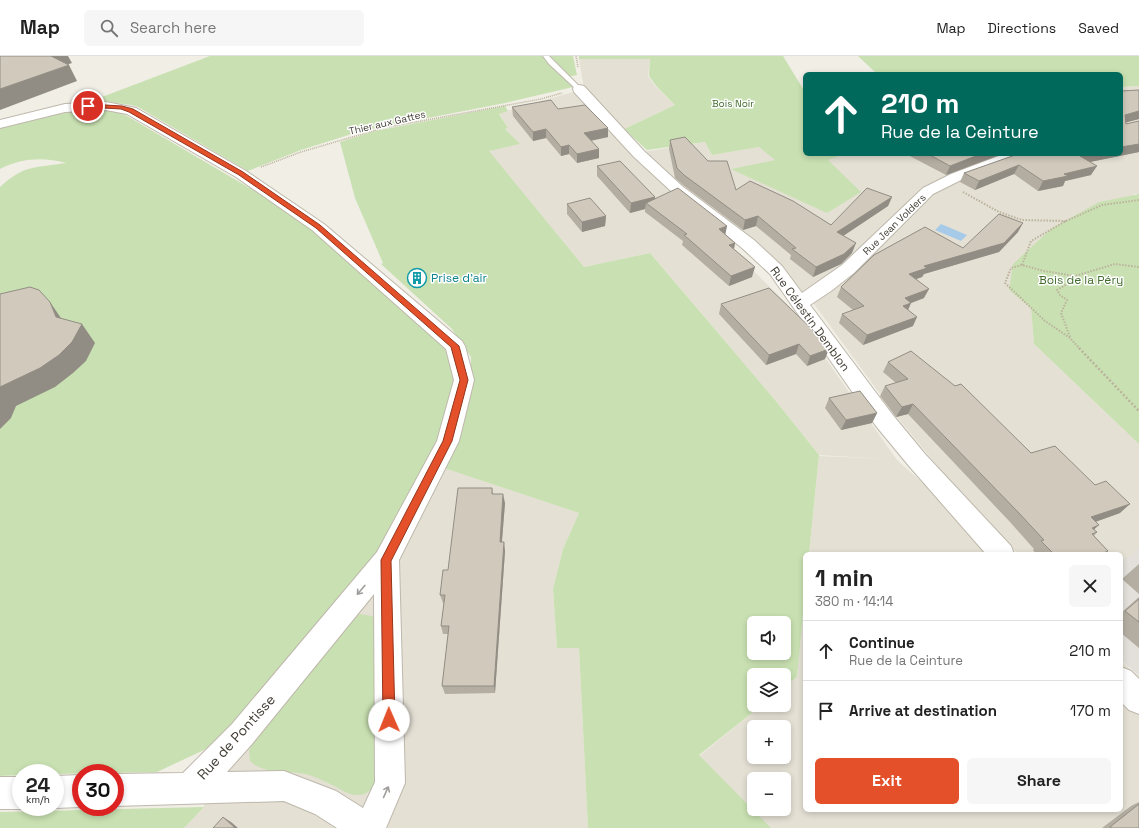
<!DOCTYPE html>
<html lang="en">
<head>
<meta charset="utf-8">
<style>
	body { margin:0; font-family:"Space Grotesk",sans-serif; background:#f6f6f6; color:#222; height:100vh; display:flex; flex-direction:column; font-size:15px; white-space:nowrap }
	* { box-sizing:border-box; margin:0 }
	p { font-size:13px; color:#767676 }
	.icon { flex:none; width:22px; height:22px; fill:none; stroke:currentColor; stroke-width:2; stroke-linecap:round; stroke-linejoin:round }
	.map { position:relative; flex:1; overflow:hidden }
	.details { position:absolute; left:803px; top:496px; width:320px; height:260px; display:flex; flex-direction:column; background:#fff; border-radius:6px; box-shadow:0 2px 6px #0003 }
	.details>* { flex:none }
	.top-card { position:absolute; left:803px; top:16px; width:320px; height:84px; border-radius:6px; box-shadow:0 2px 6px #0003; background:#00695c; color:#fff; overflow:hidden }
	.tools { position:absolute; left:747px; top:560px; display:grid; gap:8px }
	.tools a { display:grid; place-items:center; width:44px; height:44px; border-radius:6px; background:#fff; box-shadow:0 2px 6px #0003; font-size:20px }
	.speed { position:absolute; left:12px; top:708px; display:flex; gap:8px; font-size:20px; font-weight:700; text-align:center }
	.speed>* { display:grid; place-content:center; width:52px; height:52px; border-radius:50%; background:#fff; box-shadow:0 2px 6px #0003; line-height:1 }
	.speed small { font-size:10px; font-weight:400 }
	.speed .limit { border:6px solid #d22; background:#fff; color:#111 }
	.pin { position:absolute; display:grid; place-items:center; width:34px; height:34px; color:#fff; margin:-17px; border:2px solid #fff; border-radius:50%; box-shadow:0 1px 4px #0007 }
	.me { position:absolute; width:44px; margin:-22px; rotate:359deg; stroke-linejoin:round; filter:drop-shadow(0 0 3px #0008) }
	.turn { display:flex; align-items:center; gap:14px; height:84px; padding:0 12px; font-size:18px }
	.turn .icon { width:52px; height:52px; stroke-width:2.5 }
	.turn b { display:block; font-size:28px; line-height:34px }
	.round { display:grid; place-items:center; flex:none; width:42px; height:42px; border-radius:6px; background:#f6f6f6 }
	.headline { display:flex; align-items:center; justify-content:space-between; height:68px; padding:0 12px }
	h1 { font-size:24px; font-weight:700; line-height:30px }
	.cta { display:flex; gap:8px; margin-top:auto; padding:8px 12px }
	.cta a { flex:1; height:46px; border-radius:6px; background:#e3502a; color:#fff; font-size:16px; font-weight:700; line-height:46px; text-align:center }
	.cta a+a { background:#f6f6f6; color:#222 }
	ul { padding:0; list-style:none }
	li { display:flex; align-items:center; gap:12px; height:60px; padding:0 12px; border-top:1px solid #e0e0e0 }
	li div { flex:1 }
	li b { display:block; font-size:15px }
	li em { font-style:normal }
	header { display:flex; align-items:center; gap:24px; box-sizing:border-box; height:56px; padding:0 20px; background:#fff; border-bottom:1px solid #e0e0e0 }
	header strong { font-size:19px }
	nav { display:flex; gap:22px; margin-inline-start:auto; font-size:14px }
	.search { width:280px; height:36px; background:#f6f6f6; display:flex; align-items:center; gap:10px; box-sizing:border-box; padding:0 14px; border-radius:6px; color:#767676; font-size:15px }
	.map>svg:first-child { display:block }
</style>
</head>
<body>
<header>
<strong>Map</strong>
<div class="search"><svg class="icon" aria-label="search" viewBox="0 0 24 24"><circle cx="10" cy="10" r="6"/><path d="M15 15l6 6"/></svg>Search here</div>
<nav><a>Map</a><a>Directions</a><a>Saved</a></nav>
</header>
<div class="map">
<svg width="1139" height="772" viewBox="0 0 1139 772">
	<rect width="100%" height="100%" fill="#f0eee5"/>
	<!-- residential -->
	<path fill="#e4e0d4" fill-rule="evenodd" d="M579 3H650L648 20 656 31 675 49 617 76 635 98 787 248 897 404 1001 498H809L819 400 889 403 819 399 775 344 650 197 584 211 488 95 519 88 505 73 508 72 499 57 584 33Z
		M1139 30V138H1134L1031 252 1034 288 1139 388V499L1121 515V498H1018L969 448 897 361 814 248 643 96 705 86 712 99 759 91 776 104 732 113 828 103 844 98H1121V31Z
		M437 409 579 457 563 493 553 533 557 591 579 592 588 772H184L204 751 205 726Z
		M805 538V754H1121V605L1139 621V772H770L698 701 762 649H784V631L797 621ZM754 671H784V701H754ZM754 723H784V753H754Z"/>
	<!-- industrial -->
	<path fill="#e3dfda" d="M1139 493V620L1121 604V507Z"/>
	<!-- green -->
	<path fill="#c9e1b2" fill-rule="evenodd" d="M210 0H573L577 19 563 22 573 31 505 47 361 75 301 94 248 115 138 51 131 49 94 44Z
		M579 0H783L805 36V98H844L828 104 861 136 827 157 731 113 775 104 759 91 712 99 705 86 647 94 624 73 675 49 657 31 649 20 650 3H579Z
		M858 0H1139V30L1121 31V18H877Z
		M505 50 508 55 499 58 508 72 505 73 520 88 489 95 584 211 650 197 775 344 819 399 809 498H805V538L797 621 784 631V619H754V649H762L699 699 771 772H588L579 592H557L553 533 563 493 579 457 441 411 471 328V301L452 273 381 208 383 207 355 142 340 86 375 75ZM754 567H784V597H754Z
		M85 54H112L127 60 253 134 288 156 321 181 445 293 457 322 441 387 380 503 256 655 204 694 157 716 55 718 21 717V719L0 720V131C25 108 36 112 66 107 43 101 22 102 0 113V72L39 61Z
		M1139 138V388L1034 288 1031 252 1009 234 1013 208 1051 173 1099 146Z
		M360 558 372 560 379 571 381 713C377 722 374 734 364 738 351 742 343 734 332 729 325 725 317 722 309 719 289 713 266 720 250 705L249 695 253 685 347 565Z
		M204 751 184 772H0V756Z"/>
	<!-- water -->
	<path fill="#a7cae8" d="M941 168 967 179 961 185 935 174Z"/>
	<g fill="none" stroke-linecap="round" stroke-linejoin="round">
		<defs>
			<path id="lane" d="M543 0H549L581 32V34H577L549 8Z"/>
			<path id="street" d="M579 29 584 30 644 95 682 130 754 184 782 210 802 237 842 209 923 132 951 118 996 101 1006 98H1028L1026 101 961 124 933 138 854 217 831 235 810 249 892 358 925 398 1011 490 1014 498H986L909 410 876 370 770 218 742 192 672 136 634 101 574 36 573 33 574 30Z
				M106 46 136 52 246 115 324 168 462 285 465 290 474 324 459 385 399 504 405 727 386 772H337L315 758 284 745 115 750V718L183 717 232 668 377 496 437 385 454 324 446 293 312 174 236 121 127 58 106 54 65 56 0 72V64L65 48ZM374 538 375 726 363 752 336 735 284 715 227 716 252 688Z
				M1121 611 1131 615 1139 623V658L1129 654 1121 646Z
				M81 719V751L55 752 54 751H55V720Z
				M0 721H21V751H25L21 753H0Z"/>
		</defs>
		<!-- lane casing -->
		<use href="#lane" stroke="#beb8ac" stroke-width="2"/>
		<!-- street casing -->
		<use href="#street" stroke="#beb8ac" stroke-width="2"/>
		<!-- path-far2 -->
		<path stroke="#bbb29c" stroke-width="1.5" stroke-dasharray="1 1" stroke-linecap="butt" d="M576 0 578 11
			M261 111 301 96 383 72 541 43 562 37"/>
		<!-- path-far1 -->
		<path stroke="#bbb29c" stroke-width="2" stroke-dasharray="1.5 1.5" stroke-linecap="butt" d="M963 136 999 156 1022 164 1066 165 1031 185 1022 209
			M1066 165 1102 149 1139 144
			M1070 281 1061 257 1067 244 1060 239 1057 234 1071 226 1075 220
			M1080 293 1070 282 1045 265 1005 227 1011 212 1022 209 1044 215 1075 220 1115 208 1139 211"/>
		<!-- path -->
		<path stroke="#bbb29c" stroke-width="2.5" stroke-dasharray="2 2" stroke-linecap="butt" d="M1079 292 1139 355"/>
		<!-- lane -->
		<use href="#lane" fill="#fff" fill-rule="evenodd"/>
		<!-- street -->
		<use href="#street" fill="#fff" fill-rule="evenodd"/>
	</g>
	<!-- wall -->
	<path fill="#b4aea2" d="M1139 34V63L1125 66 1126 68 1139 65V96L1090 106 1091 119 1065 125 1063 130 1038 135 1014 118 975 134 960 126 964 117 1018 98H1121V35Z
		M512 51 608 81 591 85 599 102 577 107 569 98 561 100 546 82 533 85 513 60Z
		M670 84 736 134 831 169 892 141 888 150 843 180 852 197 841 208 813 221 790 203 791 199 756 170 743 174 683 129 675 122 669 93Z
		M906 98H1002L946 119Z
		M597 110 655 142 727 170 725 178 735 187 734 194 752 221 729 230 682 189 683 185 645 156V153L630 157 597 120Z
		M567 148 606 160 605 170 582 176 567 158Z
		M1018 176 999 196 924 218 922 221 916 223 924 242 911 247 908 254 913 270 863 289 839 267 842 258 853 254 837 241 841 231 963 192Z
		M721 248 815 276V278L825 303 807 310 796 298 766 309 719 258Z
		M888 306 1031 397 1120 457 1095 466 1094 473 1097 476 1094 480 1108 495 1105 498H1036L1033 494 1034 493 1010 466 908 358 896 361 880 340 885 330 896 327 883 316Z
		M829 342 877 357 872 367 841 374 825 352Z
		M492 432 493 438 505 447 502 486 505 495 495 637 445 638 442 630 448 578H443L441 570 444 547H443L440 539 448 514Z
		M1139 508V538L1122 523Z
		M1139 541V592L1121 577V557Z
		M1139 746V772H1102L1131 750Z"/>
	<!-- shaded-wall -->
	<path fill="#928d84" d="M46 0H68L72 7 53 13Z
		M69 9 77 25 0 54V33Z
		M1139 55V63L1121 68 1125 59Z
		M608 72V81L584 86V77Z
		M546 73V82L533 85V76Z
		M1139 88V96L1075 109 1080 100 1088 98H1121V91Z
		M569 89V98L561 100V91Z
		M599 93V102L577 107V98Z
		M981 98H1002L946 119 950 110Z
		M1019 109 1014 118 975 134 979 125Z
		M1097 110 1091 119 1065 125 1063 130 1038 135 1043 125 1064 118Z
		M655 141 654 151 646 147 645 153 630 157 631 147Z
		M892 141 888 150 834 186 837 176Z
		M606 160 605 170 582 176V166Z
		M758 160 756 170 743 174 745 164Z
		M1023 167 1018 176 999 196 924 218 922 221 905 227 909 218 924 210Z
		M727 170 725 180 719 173Z
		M735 187 733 197 729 189Z
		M856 187 852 197 841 208 813 221 816 211Z
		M755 211 752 221 729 230 731 220Z
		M929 233 924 242 911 247 907 256 899 259 905 242Z
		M50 246 63 265 56 261Z
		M917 261 913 270 863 289 867 279Z
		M82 268 95 287 86 305 73 317 55 331 16 350 11 362 0 373V331Z
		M799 288 796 298 766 309 769 299Z
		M829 293 825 303 807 310 810 300Z
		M913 348 908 358 896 361 902 351Z
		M877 357 872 367 841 374 846 364Z
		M503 438 505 447 501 495 500 486Z
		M1130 448 1120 457 1081 471 1091 461Z
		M1099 469 1089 478 1092 472Z
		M504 486 505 495 495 637 494 630Z
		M223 761 231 766 238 772H235Z"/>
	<!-- building -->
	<path fill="#d1cabc" stroke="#928d84" d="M0 0H51L69 9 0 33Z
		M1139 34V55L1125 59 1126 68 1139 65V88L1121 91V35Z
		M551 44 558 53 585 49 608 72 584 77 599 93 577 98 569 89 561 91 546 73 533 76 512 51Z
		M685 81 708 105H727L736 134 750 125 793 145 831 169 867 132 892 141 837 176 856 187 844 198 816 211 792 193 796 192 758 160 745 164 684 119 677 112 670 84Z
		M928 98H981L950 110Z
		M1018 98H1088L1080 100 1097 110 1064 118 1068 120 1043 125 1019 109 979 125 964 117Z
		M620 105 655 141 631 147 597 110Z
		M678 132 727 170 719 173 735 187 729 189 755 211 731 220 684 179 687 178 646 147Z
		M590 142 606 160 582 166 567 148Z
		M999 158 1023 167 1004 187 924 210 927 212 909 218 929 233 905 242 911 247 903 250 917 261 867 279 842 258 864 250 841 231 874 199 925 171 963 192Z
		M30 231 39 234 50 246 56 261 82 268 72 286 59 299 40 312 0 331V238Z
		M769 232 815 276 814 277 829 293 810 300 799 288 769 299 721 248Z
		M911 295 955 330 961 328 1031 397 1055 390 1095 429 1106 425 1130 448 1091 461 1099 469 1092 472 1097 476 1092 478 1108 495 1101 498H1054L1041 485 1044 484 1018 456 913 348 902 351 885 330 908 323 888 306Z
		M860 335 877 357 846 364 829 342Z
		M458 432H492V438H503L500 486H504L494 630H442L449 570H441L445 539H440L443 514H448Z
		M1139 543V566L1125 555Z
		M1139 748V772H1112L1110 771Z
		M223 761 235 772H213Z"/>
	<!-- one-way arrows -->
	<defs><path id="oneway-shaft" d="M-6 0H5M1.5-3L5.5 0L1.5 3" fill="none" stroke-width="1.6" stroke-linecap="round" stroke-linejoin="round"/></defs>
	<g stroke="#a09e9a">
		<use href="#oneway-shaft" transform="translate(361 534) rotate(130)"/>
		<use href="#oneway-shaft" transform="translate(386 736) rotate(-66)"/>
	</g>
	<!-- route -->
	<path fill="#e3502a" stroke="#94341b" d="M88 48 122 50 133 53 243 116 320 169 459 290 468 324 452 385 391 505 395 664 393 668 389 670 384 668 383 664 381 504 443 385 460 324 451 291 316 172 239 119 129 56 121 53 86 51V49Z"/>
	<!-- icons -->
	<defs>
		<symbol id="building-ring" viewBox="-11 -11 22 22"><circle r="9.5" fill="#fff" stroke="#0f9aa8" stroke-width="1.5"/><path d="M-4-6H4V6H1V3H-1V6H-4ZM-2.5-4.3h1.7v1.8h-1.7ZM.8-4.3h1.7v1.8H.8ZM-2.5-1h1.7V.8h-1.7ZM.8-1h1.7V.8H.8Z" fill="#0f9aa8"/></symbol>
	</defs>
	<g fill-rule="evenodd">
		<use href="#building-ring" x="406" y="211" width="22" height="22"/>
	</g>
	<g text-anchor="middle" stroke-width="3" stroke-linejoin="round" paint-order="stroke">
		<!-- far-park labels -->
		<g font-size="10" fill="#436d2f" stroke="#fff">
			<text x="733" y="51">Bois Noir</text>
		</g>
		<!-- far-street labels -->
		<g font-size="10" fill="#423e35" stroke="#fff">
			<text transform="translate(387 66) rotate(-13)" y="4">Thier aux Gattes</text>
			<text transform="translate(894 168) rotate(-44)" y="4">Rue Jean Volders</text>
		</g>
		<!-- culture labels -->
		<g font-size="12" fill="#0d838f" stroke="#fff" text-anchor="start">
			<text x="431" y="226">Prise d'air</text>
		</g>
		<!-- park labels -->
		<g font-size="12" fill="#436d2f" stroke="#fff">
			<text x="1081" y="228">Bois de la Péry</text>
		</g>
		<!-- street labels -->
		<g font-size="12" fill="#423e35" stroke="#fff">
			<text transform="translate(810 263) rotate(54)" y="4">Rue Célestin Demblon</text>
		</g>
		<!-- near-street labels -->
		<g font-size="14" fill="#423e35" stroke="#fff">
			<text transform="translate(236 681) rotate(-48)" y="5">Rue de Pontisse</text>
		</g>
	</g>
</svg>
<div class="tools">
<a><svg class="icon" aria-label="sound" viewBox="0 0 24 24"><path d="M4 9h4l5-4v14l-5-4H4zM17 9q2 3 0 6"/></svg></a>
<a><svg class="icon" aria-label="layers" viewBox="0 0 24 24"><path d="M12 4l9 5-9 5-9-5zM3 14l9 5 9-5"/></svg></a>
<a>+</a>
<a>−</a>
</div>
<div class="speed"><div>24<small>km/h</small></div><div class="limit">30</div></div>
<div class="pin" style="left:88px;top:50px;background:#d93025"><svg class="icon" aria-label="arrive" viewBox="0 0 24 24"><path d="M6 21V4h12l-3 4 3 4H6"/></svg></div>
<svg class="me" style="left:389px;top:664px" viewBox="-20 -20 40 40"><circle r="19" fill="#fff"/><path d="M0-13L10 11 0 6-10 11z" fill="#e3502a"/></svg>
<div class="top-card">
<div class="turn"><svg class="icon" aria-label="ahead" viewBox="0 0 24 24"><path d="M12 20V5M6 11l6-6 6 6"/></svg><div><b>210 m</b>Rue de la Ceinture</div></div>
</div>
<section class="details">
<div class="headline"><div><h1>1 min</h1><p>380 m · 14:14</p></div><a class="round"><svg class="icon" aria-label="close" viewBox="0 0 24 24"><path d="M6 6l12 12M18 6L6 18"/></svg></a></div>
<ul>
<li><svg class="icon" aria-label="ahead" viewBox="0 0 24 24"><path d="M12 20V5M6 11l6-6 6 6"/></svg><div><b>Continue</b><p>Rue de la Ceinture</p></div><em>210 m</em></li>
<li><svg class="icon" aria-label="arrive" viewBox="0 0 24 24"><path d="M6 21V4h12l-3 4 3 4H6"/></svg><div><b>Arrive at destination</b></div><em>170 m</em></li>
</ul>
<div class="cta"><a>Exit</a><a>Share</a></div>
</section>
</div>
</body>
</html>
